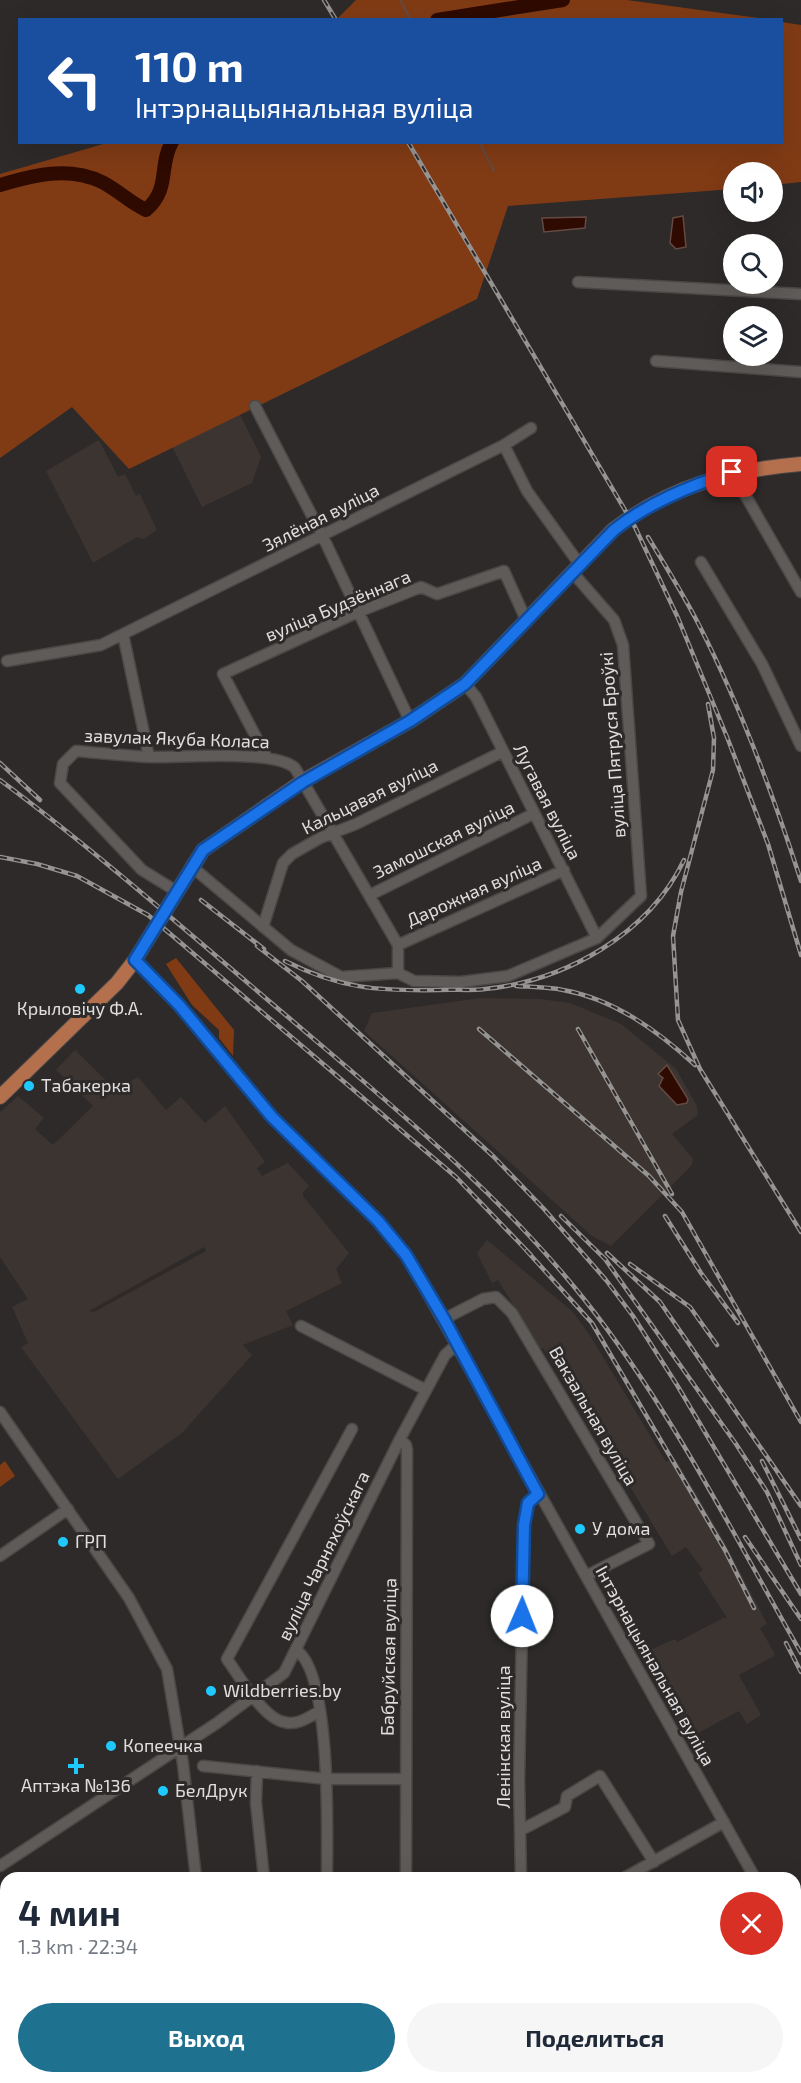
<!DOCTYPE html>
<html lang="ru">
<head>
<meta charset="utf-8">
<style>
	body { margin:0; font-family:"Exo 2",sans-serif; background:#f6f6f7; color:#1f2937; height:100vh; display:flex; flex-direction:column; font-size:22px; white-space:nowrap }
	* { box-sizing:border-box; margin:0 }
	p { font-size:20px; color:#747a83 }
	.icon { flex:none; width:33px; height:33px; fill:none; stroke:currentColor; stroke-width:2; stroke-linecap:round; stroke-linejoin:round }
	.map { position:relative; flex:1; overflow:hidden }
	.panel { position:absolute; left:0px; top:1872px; width:801px; height:212px; display:flex; flex-direction:column; background:#fff; border-radius:18px 18px 0 0; box-shadow:0 6px 24px #0002 }
	.panel>* { flex:none }
	.hud { position:absolute; left:18px; top:18px; width:765px; height:126px; border-radius:0px; box-shadow:0 6px 24px #0002; background:#1a4fa0; color:#fff; overflow:hidden }
	.buttons { position:absolute; left:723px; top:162px; display:grid; gap:12px }
	.buttons a { display:grid; place-items:center; width:60px; height:60px; border-radius:50%; background:#fff; box-shadow:0 6px 24px #0002; font-size:30px }
	.pin { position:absolute; display:grid; place-items:center; width:51px; height:51px; color:#fff; margin:-26px; border-radius:12px; box-shadow:0 3px 9px #0006 }
	.me { position:absolute; width:66px; margin:-33px; rotate:1deg; stroke-linejoin:round; filter:drop-shadow(0 0 4px #0008) }
	.turn { display:flex; align-items:center; gap:21px; height:126px; padding:0 18px; font-size:27px }
	.turn .icon { width:78px; height:78px; stroke-width:2.5 }
	.turn b { display:block; font-size:42px; line-height:51px }
	.round { display:grid; place-items:center; flex:none; width:63px; height:63px; border-radius:32px; background:#f6f6f7 }
	.headline { display:flex; align-items:center; justify-content:space-between; height:102px; padding:0 18px }
	h1 { font-size:36px; font-weight:700; line-height:45px }
	.button { display:flex; gap:12px; margin-top:auto; padding:12px 18px }
	.button a { flex:1; height:69px; border-radius:36px; background:#1f7190; color:#fff; font-size:24px; font-weight:700; line-height:69px; text-align:center }
	.button a+a { background:#f6f6f7; color:#1f2937 }
	.map>svg:first-child { display:block }
</style>
</head>
<body>
<div class="map">
<svg width="801" height="2083" viewBox="0 0 801 2083">
	<rect width="100%" height="100%" fill="#2d2a29"/>
	<!-- built -->
	<path fill="#3c3431" fill-rule="evenodd" d="M235 405 261 457 252 483 202 507 169 440Z
		M99 440 118 477 125 474 136 496 140 494 157 530 144 539 137 537 93 563 46 471Z
		M481 998 540 999 570 1003 621 1024 676 1069 697 1106 698 1115 672 1134 693 1159 692 1165 611 1246 592 1236 364 1031 372 1013Z
		M75 1050 116 1090 138 1077 166 1110 181 1097 205 1123 225 1106 265 1162 257 1168 262 1176 288 1163 309 1186 303 1192V1196L349 1253 336 1269 342 1283 286 1311 293 1325 243 1345 252 1355 182 1433 118 1479 21 1347 28 1343 12 1307 28 1299 0 1257V1112L18 1096 44 1118 35 1129 53 1145 93 1106 56 1070ZM204 1247 206 1251 94 1312 89 1311Z
		M487 1240 573 1312 591 1337 666 1462 675 1458 723 1539 767 1624 760 1628 775 1654 774 1656 739 1675 761 1715 747 1724 739 1711 687 1739 641 1654 675 1639 677 1642 723 1618H727L698 1573 703 1570 686 1547 672 1556 561 1373 559 1374 543 1348H540L498 1280 492 1283 477 1253Z"/>
	<!-- green -->
	<path fill="#803b15" d="M356 0H627L765 19H337Z
		M782 22 801 25V182L773 185 772 172H734L733 189 508 206 477 299 129 469 72 407 0 458V174L110 142H782Z
		M176 958 234 1030 233 1056 219 1038V1030L192 1005 166 964Z
		M5 1461 15 1476 0 1487V1465Z"/>
	<!-- water -->
	<path fill="#2e0a00" stroke="#634a43" stroke-width="1.5" d="M683 216 686 247 676 249 670 243 673 218Z
		M586 217 585 228 544 232 542 218Z
		M667 1065 688 1099 687 1103 677 1105 659 1086 663 1078 658 1074Z"/>
	<g fill="none" stroke-linecap="round" stroke-linejoin="round">
		<!-- stream -->
		<path stroke="#634a43" stroke-width="2" d="M400 0 411 20
			M479 142 494 171"/>
		<!-- river -->
		<path stroke="#2e0a00" stroke-width="14" d="M437 20 563 0
			M0 185C34 175 68 166 102 182 118 190 130 203 146 210 171 188 158 167 172 142"/>
		<defs>
			<path id="minor" d="M578 282 801 294
				M656 361 801 372
				M255 406 323 537 410 721
				M504 445 527 491 580 565
				M732 472 801 592
				M701 562 762 664 801 746
				M123 634 149 757
				M7 661 101 645 504 445 531 428
				M465 684 476 697 597 938
				M267 758 223 674 358 612 421 587 437 594 504 571 527 622
				M191 866 291 950 341 977 398 973 414 981 461 982 508 976 597 938 641 896 623 645 614 620 573 573
				M176 891 142 870 60 783 63 764 76 751C100 753 125 756 150 757 182 758 274 749 295 768L398 945V973
				M370 895 533 814
				M263 927 283 863 292 854 320 838 356 824 502 752
				M398 945 564 870
				M135 960 179 1005 272 1117 378 1221 406 1255 755 1878
				M444 1319 483 1299 496 1297 512 1313 649 1544 586 1576
				M301 1326 426 1390
				M0 1412 129 1598 167 1669 183 1764 196 1878
				M400 1439 406 1445 407 1450 406 1878
				M0 1556 68 1509
				M296 1650C332 1672 327 1836 327 1878
				M320 1711C309 1717 297 1726 284 1722 263 1718 239 1676 227 1659L352 1429
				M203 1766 327 1779H405
				M257 1771 256 1803 264 1878
				M521 1830 565 1807 567 1796 600 1776 654 1862
				M0 1866 217 1723 284 1673 400 1439 445 1355 457 1344
				M521 1878 519 1780 524 1525 528 1503 538 1494
				M624 1878 724 1822
				M795 1948 801 1958
				M233 2078 235 2083
				M408 2078V2083
				M593 2078 596 2083
				M734 2078 737 2083
				M330 2083V2078"/>
			<path id="major" d="M0 1097 117 983 135 960 203 850 303 781 410 721 465 684 613 530C670 486 731 470 801 464"/>
		</defs>
		<!-- minor casing -->
		<use href="#minor" stroke="#4a4847" stroke-width="13"/>
		<!-- major casing -->
		<use href="#major" stroke="#4a4847" stroke-width="16"/>
		<!-- minor -->
		<use href="#minor" stroke="#5e5b59" stroke-width="10"/>
		<!-- major -->
		<use href="#major" stroke="#b46f4d" stroke-width="14"/>
		<defs>
			<path id="rail" d="M324 0 336 20
				M408 142 635 527 678 618 727 737 768 844 801 955
				M648 537C665 565 683 594 698 623 740 705 773 794 801 881
				M708 704 714 738 713 770 681 892 673 936 678 1020 700 1069 801 1232
				M0 763 40 800
				M0 780C100 854 193 937 288 1017 392 1106 499 1192 584 1299 670 1407 733 1534 801 1653
				M0 857 37 864 77 876 148 915 456 1177 531 1255
				M201 900 264 949
				M257 946 302 981 494 1157 544 1209 606 1280 633 1316 677 1385 801 1594
				M285 961C341 989 378 991 439 990 455 989 470 991 485 989 565 981 649 934 684 860
				M516 986C532 987 548 987 563 990 614 999 658 1031 695 1065
				M479 1029 649 1176 682 1212 801 1422
				M578 1029 672 1194
				M561 1216 605 1259 736 1444 767 1492 801 1565
				M665 1216 701 1273 738 1323
				M526 1250 592 1323
				M607 1253 660 1302 801 1506
				M630 1264 690 1307 717 1345
				M592 1323 725 1550 754 1608
				M762 1461 801 1539
				M745 1537 801 1619
				M786 1643 801 1672"/>
		</defs>
		<!-- rail casing -->
		<use href="#rail" stroke="#969493" stroke-width="4.5"/>
		<!-- rail -->
		<use href="#rail" stroke="#2d2a29" stroke-width="2" stroke-dasharray="7" stroke-linecap="butt"/>
	</g>
	<g fill="none" stroke-linecap="round" stroke-linejoin="round">
		<defs>
			<path id="route" d="M522 1616 524 1525 528 1503 538 1494 444 1319 406 1255 378 1221 272 1117 179 1005 135 960 203 850 303 782 410 721 465 684 614 530C648 503 690 486 732 472"/>
		</defs>
		<!-- route casing -->
		<use href="#route" stroke="#114b97" stroke-width="15"/>
		<!-- route -->
		<use href="#route" stroke="#1a73e8" stroke-width="10"/>
	</g>
	<!-- markers -->
	<g fill="#20c9fd" stroke="#2d2a29" stroke-width="2">
		<circle cx="80" cy="989" r="6"/>
		<circle cx="29" cy="1086" r="6"/>
		<circle cx="580" cy="1529" r="6"/>
		<circle cx="63" cy="1542" r="6"/>
		<circle cx="211" cy="1691" r="6"/>
		<circle cx="111" cy="1746" r="6"/>
		<path d="M73 1757h6v6h6v6h-6v6h-6v-6h-6v-6h6z"/>
		<circle cx="163" cy="1791" r="6"/>
	</g>
	<g text-anchor="middle" stroke-width="6" stroke-linejoin="round" paint-order="stroke">
		<!-- street labels -->
		<g font-size="18" fill="#e0dede" stroke="#2d2a29">
			<text transform="translate(321 518) rotate(-27)" y="6">Зялёная вуліца</text>
			<text transform="translate(338 606) rotate(-23)" y="6">вуліца Будзённага</text>
			<text transform="translate(177 739) rotate(2)" y="6">завулак Якуба Коласа</text>
			<text transform="translate(613 745) rotate(-94)" y="6">вуліца Пятруся Броўкі</text>
			<text transform="translate(370 797) rotate(-26)" y="6">Кальцавая вуліца</text>
			<text transform="translate(547 802) rotate(63)" y="6">Лугавая вуліца</text>
			<text transform="translate(444 840) rotate(-26)" y="6">Замошская вуліца</text>
			<text transform="translate(474 892) rotate(-24)" y="6">Дарожная вуліца</text>
			<text transform="translate(593 1416) rotate(60)" y="6">Вакзальная вуліца</text>
			<text transform="translate(324 1556) rotate(-64)" y="6">вуліца Чарняхоўскага</text>
			<text transform="translate(389 1657) rotate(-89)" y="6">Бабруйская вуліца</text>
			<text transform="translate(655 1666) rotate(61)" y="6">Інтэрнацыянальная вуліца</text>
			<text transform="translate(504 1737) rotate(-90)" y="6">Ленінская вуліца</text>
		</g>
		<!-- poi labels -->
		<g font-size="18" fill="#e0dede" stroke="#2d2a29" text-anchor="start">
			<text x="80" y="1015" text-anchor="middle">Крыловічу Ф.А.</text>
			<text x="41" y="1092">Табакерка</text>
			<text x="592" y="1535">У дома</text>
			<text x="75" y="1548">ГРП</text>
			<text x="223" y="1697">Wildberries.by</text>
			<text x="123" y="1752">Копеечка</text>
			<text x="76" y="1792" text-anchor="middle">Аптэка №136</text>
			<text x="175" y="1797">БелДрук</text>
		</g>
	</g>
</svg>
<div class="buttons">
<a><svg class="icon" aria-label="sound" viewBox="0 0 24 24"><path d="M4 9h4l5-4v14l-5-4H4zM17 9q2 3 0 6"/></svg></a>
<a><svg class="icon" aria-label="search" viewBox="0 0 24 24"><circle cx="10" cy="10" r="6"/><path d="M15 15l6 6"/></svg></a>
<a><svg class="icon" aria-label="layers" viewBox="0 0 24 24"><path d="M12 4l9 5-9 5-9-5zM3 14l9 5 9-5"/></svg></a>
</div>
<div class="pin" style="left:732px;top:472px;background:#d93025"><svg class="icon" aria-label="arrive" viewBox="0 0 24 24"><path d="M6 21V4h12l-3 4 3 4H6"/></svg></div>
<svg class="me" style="left:522px;top:1616px" viewBox="-20 -20 40 40"><circle r="19" fill="#fff"/><path d="M0-13L10 11 0 6-10 11z" fill="#1a73e8"/></svg>
<div class="hud">
<div class="turn"><svg class="icon" aria-label="left" viewBox="0 0 24 24"><path d="M17 20v-9H6M10 6l-5 5 5 5"/></svg><div><b>110 m</b>Інтэрнацыянальная вуліца</div></div>
</div>
<section class="panel">
<div class="headline"><div><h1>4 мин</h1><p>1.3 km · 22:34</p></div><a class="round" style="background:#d93025;color:#fff"><svg class="icon" aria-label="close" viewBox="0 0 24 24"><path d="M6 6l12 12M18 6L6 18"/></svg></a></div>
<div class="button"><a>Выход</a><a>Поделиться</a></div>
</section>
</div>
</body>
</html>
